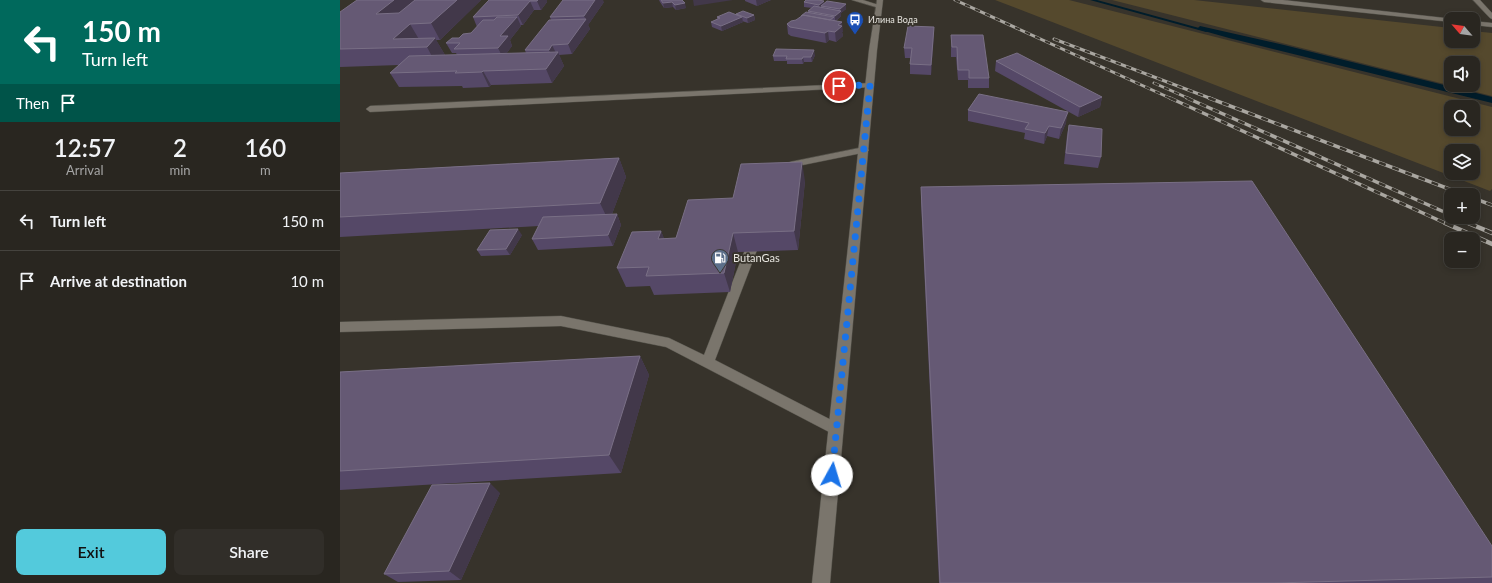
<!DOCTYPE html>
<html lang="en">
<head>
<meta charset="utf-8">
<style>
	body { margin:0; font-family:Lato,sans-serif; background:#312e29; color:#f1f3f6; height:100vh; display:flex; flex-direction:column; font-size:15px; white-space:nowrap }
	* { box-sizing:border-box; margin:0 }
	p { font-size:13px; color:#a5a5a5 }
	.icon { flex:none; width:22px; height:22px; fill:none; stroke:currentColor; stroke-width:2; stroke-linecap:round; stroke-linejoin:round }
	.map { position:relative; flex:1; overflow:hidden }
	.side { display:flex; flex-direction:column; background:#292620; width:340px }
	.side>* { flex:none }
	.banner { background:#00695c; color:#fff; overflow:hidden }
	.needle { width:26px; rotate:298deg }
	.tools { position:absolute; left:1104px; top:12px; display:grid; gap:8px }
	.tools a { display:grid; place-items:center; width:36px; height:36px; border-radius:8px; background:#292620; box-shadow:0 2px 6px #0003,0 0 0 1px #45433e; font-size:20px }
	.pin { position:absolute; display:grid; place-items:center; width:34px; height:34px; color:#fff; margin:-17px; border:2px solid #fff; border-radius:50%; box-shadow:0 1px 4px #0007 }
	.me { position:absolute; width:44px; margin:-22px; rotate:6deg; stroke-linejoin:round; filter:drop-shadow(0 0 3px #0008) }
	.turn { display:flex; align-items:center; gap:14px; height:84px; padding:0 16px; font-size:18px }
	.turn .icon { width:52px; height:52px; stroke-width:2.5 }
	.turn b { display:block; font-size:28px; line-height:34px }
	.then { display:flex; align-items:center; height:38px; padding:0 16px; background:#0003; gap:8px; font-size:15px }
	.eta { display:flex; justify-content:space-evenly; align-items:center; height:68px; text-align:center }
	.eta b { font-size:24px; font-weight:600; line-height:28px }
	.cta { display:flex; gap:8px; margin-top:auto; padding:8px 16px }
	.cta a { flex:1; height:46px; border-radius:8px; background:#53cadc; color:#111; font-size:16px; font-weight:600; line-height:46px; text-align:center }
	.cta a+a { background:#312e29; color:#f1f3f6 }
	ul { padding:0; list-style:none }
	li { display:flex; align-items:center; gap:12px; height:60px; padding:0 16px; border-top:1px solid #45433e }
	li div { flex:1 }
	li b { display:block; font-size:15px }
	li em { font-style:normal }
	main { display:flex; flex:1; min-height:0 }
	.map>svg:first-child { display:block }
</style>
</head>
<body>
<main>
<section class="side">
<div class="banner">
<div class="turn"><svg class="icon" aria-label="left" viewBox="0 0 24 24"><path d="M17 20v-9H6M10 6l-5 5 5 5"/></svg><div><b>150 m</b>Turn left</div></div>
<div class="then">Then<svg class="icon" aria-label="arrive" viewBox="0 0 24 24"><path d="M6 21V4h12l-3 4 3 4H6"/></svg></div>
</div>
<div class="eta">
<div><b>12:57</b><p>Arrival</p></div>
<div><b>2</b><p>min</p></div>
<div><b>160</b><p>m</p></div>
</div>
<ul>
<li><svg class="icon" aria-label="left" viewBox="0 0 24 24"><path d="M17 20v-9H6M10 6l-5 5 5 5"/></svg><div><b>Turn left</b></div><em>150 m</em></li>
<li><svg class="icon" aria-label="arrive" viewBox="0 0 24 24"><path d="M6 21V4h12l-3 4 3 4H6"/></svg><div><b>Arrive at destination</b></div><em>10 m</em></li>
</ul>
<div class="cta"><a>Exit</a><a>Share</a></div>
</section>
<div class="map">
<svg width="1152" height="583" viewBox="0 0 1152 583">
	<rect width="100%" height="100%" fill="#37332b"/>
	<!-- green -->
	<path fill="#55492d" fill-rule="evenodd" d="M655 0H729L1152 107V189L1150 191ZM1111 107H1133V129H1111ZM1111 151H1133V173H1111Z
		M772 0H854L1111 28V41H1133V31L1152 33V96ZM1111 63H1133V85H1111Z"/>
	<!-- water -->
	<path fill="#001d2b" d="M860 26 944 45 1152 97V103L889 38 857 29Z"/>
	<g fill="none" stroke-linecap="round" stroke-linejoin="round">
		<!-- stream -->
		<path fill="#001d2b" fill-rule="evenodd" d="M750 0H757L870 31 866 32Z"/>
		<defs>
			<path id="lane" d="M530 83H533L534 85 533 87 30 112 26 109 30 106Z
				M524 147 529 150 527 152 453 167 447 170 442 167 450 162Z
				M416 233 420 234 422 237 375 360 501 425 503 429 501 433 496 435 491 433 326 347 221 326 0 332V322L221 316 329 338 364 355 410 237 412 234Z"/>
			<path id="street" d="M512 0H523L542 6 539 8Z"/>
			<path id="secondary" d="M537 0H543L537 50 490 583H472L529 50Z
				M921 0H943L1114 19H1111V22L924 2Z
				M1133 0H1140L1152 13V19L1150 18Z
				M1133 21 1152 23V27L1133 25Z"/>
		</defs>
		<!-- lane casing -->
		<use href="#lane" stroke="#525048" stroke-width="1"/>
		<!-- street casing -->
		<use href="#street" stroke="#525048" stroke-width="1"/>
		<!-- secondary casing -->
		<use href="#secondary" stroke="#525048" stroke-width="1"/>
		<!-- lane -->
		<use href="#lane" fill="#7a756c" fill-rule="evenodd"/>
		<!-- street -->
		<use href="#street" fill="#7a756c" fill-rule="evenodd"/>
		<!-- secondary -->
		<use href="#secondary" fill="#7a756c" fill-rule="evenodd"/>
		<defs>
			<path id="rail-far2" d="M615 0 832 99
				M714 39 872 99
				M814 83 850 99"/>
			<path id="rail-far1" d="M830 98 1107 224
				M847 98 1111 215
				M869 98 1125 195
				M1133 198 1152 205
				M1115 217 1130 224"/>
			<path id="rail" d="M1105 223 1152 244
				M1128 223 1152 233"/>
		</defs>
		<!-- rail-far2 casing -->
		<use href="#rail-far2" stroke="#a9a6a0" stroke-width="3"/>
		<!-- rail-far1 casing -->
		<use href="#rail-far1" stroke="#a9a6a0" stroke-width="3.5"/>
		<!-- rail casing -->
		<use href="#rail" stroke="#a9a6a0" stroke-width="4.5"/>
		<!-- rail-far2 -->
		<use href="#rail-far2" stroke="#37332b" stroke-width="2" stroke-dasharray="5.5" stroke-linecap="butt"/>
		<!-- rail-far1 -->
		<use href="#rail-far1" stroke="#37332b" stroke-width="2.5" stroke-dasharray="7" stroke-linecap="butt"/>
		<!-- rail -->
		<use href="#rail" stroke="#37332b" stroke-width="3" stroke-dasharray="9" stroke-linecap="butt"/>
	</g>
	<!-- wall -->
	<path fill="#554867" d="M141 0 100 40H96L105 55H117L116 53H112L106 43 119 38 131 33 137 27 133 17 149 0H207V2L201 10H194L183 25H181V26L170 40 172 46 166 54 186 53 185 50 211 20 210 17 264 2 248 25 250 29 232 54 219 55 224 66 212 83 151 85 149 87 123 88 122 86 59 87 50 73 59 65 0 67V12Z
		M319 0H342L346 8 336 10 333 7 324 8 320 2Z
		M405 0H431L417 6 405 1Z
		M484 1V3L506 9 501 13V16L496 21 503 32H502L503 36 496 42 489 40 486 43 451 36 448 34 447 24 456 20 468 13V11L472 8 464 7V2Z
		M396 14 414 15 415 20 408 23 402 21 403 22 382 31 372 27 371 22 377 19V17L396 15Z
		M594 27 591 75 570 74V64L571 58H565L564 48Z
		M611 35 649 78V88H628V80H618L616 57H611Z
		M475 55 472 62H464L463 64H447V61H434L433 56Z
		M656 61 762 97 760 107 738 117 655 71Z
		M628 110 726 123 719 139 707 136 704 144 684 139 685 133 628 121Z
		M729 125 761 157 758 168 724 164 727 135Z
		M279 158 286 177 272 214H277L281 225 273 246 198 250 192 239 199 226 0 237V173Z
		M465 181 458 250 398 252 390 292 314 295 310 286 286 287 277 268 321 231 324 239 336 238 393 198Z
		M581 187 1152 546V583H599L581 202Z
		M182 235 170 255 141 256 137 250Z
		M300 356 309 375 281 473 0 490V372Z
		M160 493 121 580 58 582 44 574Z"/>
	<!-- shaded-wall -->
	<path fill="#42384a" d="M54 0H82L46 30 36 14Z
		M117 0H141L100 40 91 23Z
		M198 0H207V2L201 10 197 1Z
		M255 0H263L264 2 248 25 250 29 232 54 228 44 246 20 244 16Z
		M353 0H393L354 6Z
		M416 0H431L417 6Z
		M190 1 194 10 183 25 178 15Z
		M484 1V6H481V8L480 10 479 5Z
		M332 2 333 7 324 8 323 3Z
		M345 3 346 8 336 10 335 5Z
		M506 4V9L501 13V16L495 21V16L500 12V9Z
		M414 15 415 20 408 23 407 18Z
		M177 17 181 26 170 40 172 46 163 58 158 48 160 36Z
		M402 17 403 22 382 31 381 26Z
		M502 22 503 32H502L503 36 496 42 495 32 498 25Z
		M70 24 80 41 53 39Z
		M594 27V36L591 75V65Z
		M488 31 489 40 486 43 485 33Z
		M95 38 105 55 96 64 87 47Z
		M212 45 217 55 218 52 224 66 212 83 206 69 213 59 209 50Z
		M474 50 475 55 472 62 471 57Z
		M463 57 464 62 463 64 462 59Z
		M143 71 151 85 149 87 142 72Z
		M762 97 760 107 738 117 740 107Z
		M728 112 726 123 719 139 721 128Z
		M709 126 707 136 704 144 705 133Z
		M279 158 286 177 269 222 260 203Z
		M462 162 465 181 458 250 454 231Z
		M277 214 281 225 273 246 268 235Z
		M178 229 182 235 170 255 166 249Z
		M321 231 329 250 318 239Z
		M393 233 398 252 390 292 384 273Z
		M300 356 309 375 281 473 269 455Z
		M150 483 160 493 121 580 109 571Z"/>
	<!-- building -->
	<path fill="#655974" stroke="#796f85" d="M17 0H54L36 14 59 13 75 0H117L91 23 70 24 53 39 95 38 87 47 0 49V12Z
		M149 0H198L197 1H190L178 15 133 17Z
		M223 0H255L244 16 210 17Z
		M321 0H342L345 3 335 5 332 2 323 3Z
		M466 0H478L484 1 479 5 464 2Z
		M487 1 506 4 500 9 481 6Z
		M474 6 501 11 495 16 468 11Z
		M403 11 414 15 407 18 396 14Z
		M389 12 402 17 381 26 371 22 380 18 377 17Z
		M466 12 494 17 490 20 463 15 461 16Z
		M463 15 502 22 498 25 502 26 495 32 488 31 485 33 450 27 447 24 451 21 456 20Z
		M157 17H177L160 36H168L158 48 114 49 120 43H106L112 38H119L123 34 131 33 143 20H154Z
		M246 19 228 44 212 45 209 50H185L209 20Z
		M568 26 594 27 591 65 570 64 572 48H564Z
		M611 35H643L649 78H629V70H618L617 47H612Z
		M436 49 474 50 471 57H463L462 59H446L447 56H433Z
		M218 52 206 69 143 71 142 72 115 73 117 71 50 73 69 56Z
		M677 53 762 97 740 107 656 61Z
		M639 94 728 112 721 128 709 126 705 133 685 129 689 123 628 110Z
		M729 125 762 129 761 157 726 153Z
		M279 158 260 203 0 217V173Z
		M462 162 454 231 393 233 384 273 306 276 309 267 277 268 292 232 321 231 318 239 336 238 348 200 393 198 401 164Z
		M912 181 1152 546V577L934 583H600L581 187Z
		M277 214 268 235 192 239 203 217Z
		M178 229 166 249 137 250 150 230Z
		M300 356 269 455 0 471V372Z
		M150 483 109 571 44 574 92 485Z"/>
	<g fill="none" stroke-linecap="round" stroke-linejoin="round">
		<!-- route -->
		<path stroke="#1a73e8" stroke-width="7" stroke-dasharray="0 12.6" d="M492 475 530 85 499 86"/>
	</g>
	<!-- icons -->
	<defs>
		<symbol id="bus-pin" viewBox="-11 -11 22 30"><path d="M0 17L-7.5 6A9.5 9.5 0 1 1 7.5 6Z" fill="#1a4fb4" stroke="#37332b"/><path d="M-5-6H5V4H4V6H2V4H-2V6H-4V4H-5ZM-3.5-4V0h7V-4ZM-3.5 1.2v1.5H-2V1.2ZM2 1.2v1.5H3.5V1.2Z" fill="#fff"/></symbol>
		<symbol id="fuel-pin" viewBox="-11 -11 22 30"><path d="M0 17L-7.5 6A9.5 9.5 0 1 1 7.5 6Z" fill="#5c6f8a" stroke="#37332b"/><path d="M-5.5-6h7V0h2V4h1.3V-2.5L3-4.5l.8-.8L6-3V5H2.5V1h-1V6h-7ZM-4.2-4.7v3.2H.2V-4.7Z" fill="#fff"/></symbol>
	</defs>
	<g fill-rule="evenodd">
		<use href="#bus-pin" x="505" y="10" width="20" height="27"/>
		<use href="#fuel-pin" x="370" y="248" width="20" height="27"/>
	</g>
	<g text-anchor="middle" stroke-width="3.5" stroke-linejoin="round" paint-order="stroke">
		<!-- far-poi labels -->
		<g font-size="9" fill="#e7e5df" stroke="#37332b" text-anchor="start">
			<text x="528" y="23">Илина Вода</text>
		</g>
		<!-- poi labels -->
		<g font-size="11" fill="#e7e5df" stroke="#37332b" text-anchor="start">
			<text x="393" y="262">ButanGas</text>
		</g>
	</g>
</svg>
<div class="tools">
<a><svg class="needle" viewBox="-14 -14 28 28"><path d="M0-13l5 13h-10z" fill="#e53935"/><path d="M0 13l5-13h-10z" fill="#a5a5a5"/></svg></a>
<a><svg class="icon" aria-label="sound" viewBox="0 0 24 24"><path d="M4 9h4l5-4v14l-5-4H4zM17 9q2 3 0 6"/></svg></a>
<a><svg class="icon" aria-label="search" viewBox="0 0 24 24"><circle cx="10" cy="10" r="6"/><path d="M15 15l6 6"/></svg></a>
<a><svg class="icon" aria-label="layers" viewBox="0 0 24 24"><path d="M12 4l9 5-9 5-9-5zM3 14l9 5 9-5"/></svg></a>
<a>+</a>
<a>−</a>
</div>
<div class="pin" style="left:499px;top:86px;background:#d93025"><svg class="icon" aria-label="arrive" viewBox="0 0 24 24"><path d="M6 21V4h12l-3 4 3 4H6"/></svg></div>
<svg class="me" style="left:492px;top:475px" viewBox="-20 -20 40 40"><circle r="19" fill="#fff"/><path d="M0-13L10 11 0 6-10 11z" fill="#1a73e8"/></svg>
</div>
</main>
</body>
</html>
